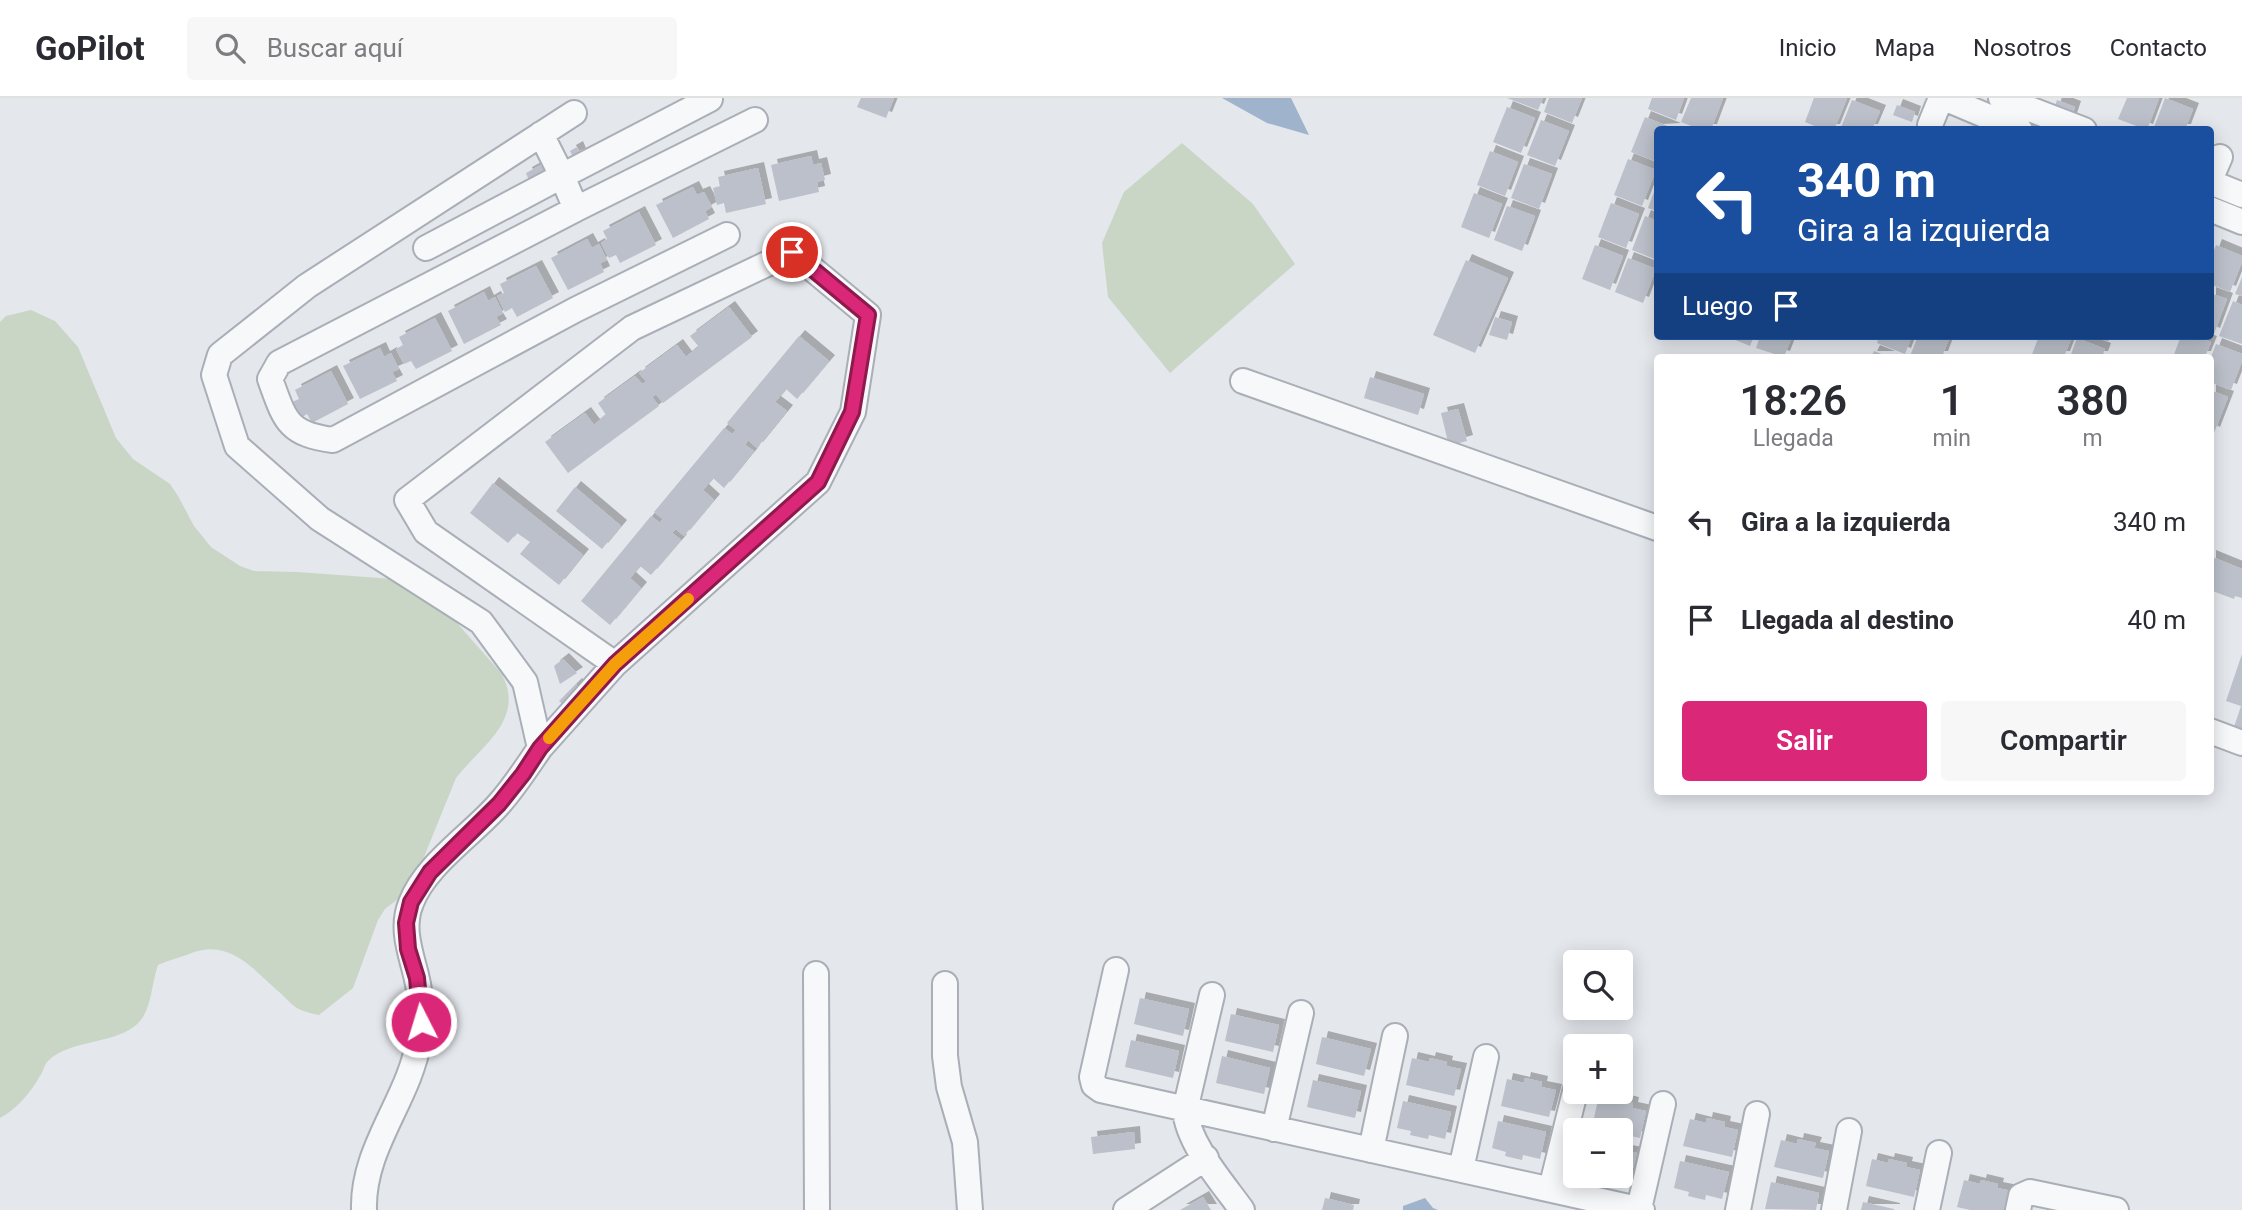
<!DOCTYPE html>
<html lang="es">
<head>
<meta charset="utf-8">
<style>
	body { margin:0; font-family:Roboto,sans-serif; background:#f7f7f7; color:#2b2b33; height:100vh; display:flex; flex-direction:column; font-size:26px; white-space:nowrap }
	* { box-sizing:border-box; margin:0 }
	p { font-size:23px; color:#7c7c81 }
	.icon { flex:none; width:38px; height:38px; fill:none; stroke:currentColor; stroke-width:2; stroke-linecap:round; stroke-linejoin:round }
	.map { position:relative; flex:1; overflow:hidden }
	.drawer { position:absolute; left:1654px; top:256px; width:560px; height:441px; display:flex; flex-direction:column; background:#fff; border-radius:7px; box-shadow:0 4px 18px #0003 }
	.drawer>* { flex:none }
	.banner { position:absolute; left:1654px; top:28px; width:560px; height:214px; border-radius:7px; box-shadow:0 4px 18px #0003; background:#1a4fa0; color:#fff; overflow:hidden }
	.buttons { position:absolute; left:1563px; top:852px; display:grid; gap:14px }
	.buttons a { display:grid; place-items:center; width:70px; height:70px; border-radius:7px; background:#fff; box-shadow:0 4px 18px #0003; font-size:35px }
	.pin { position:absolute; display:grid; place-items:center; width:60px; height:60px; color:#fff; margin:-30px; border:4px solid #fff; border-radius:50%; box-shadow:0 2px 7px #0007 }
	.me { position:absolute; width:77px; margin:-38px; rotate:355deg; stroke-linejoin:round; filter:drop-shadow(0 0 5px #0008) }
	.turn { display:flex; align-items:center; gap:24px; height:147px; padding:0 28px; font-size:32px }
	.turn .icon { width:91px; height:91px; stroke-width:2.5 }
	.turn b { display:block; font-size:49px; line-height:60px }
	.then { display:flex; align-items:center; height:66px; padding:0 28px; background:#0003; gap:14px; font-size:26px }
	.eta { display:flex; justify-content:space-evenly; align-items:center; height:119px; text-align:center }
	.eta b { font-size:42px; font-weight:600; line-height:49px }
	.button { display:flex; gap:14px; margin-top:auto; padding:14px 28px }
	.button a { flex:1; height:80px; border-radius:7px; background:#db2777; color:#fff; font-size:28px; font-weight:600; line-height:80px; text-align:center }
	.button a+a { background:#f7f7f7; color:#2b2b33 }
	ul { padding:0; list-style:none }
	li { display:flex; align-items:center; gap:21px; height:98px; padding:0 28px }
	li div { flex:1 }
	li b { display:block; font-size:26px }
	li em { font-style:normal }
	header { display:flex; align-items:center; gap:42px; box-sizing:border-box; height:98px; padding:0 35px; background:#fff; border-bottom:2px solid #e1e1e2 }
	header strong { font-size:33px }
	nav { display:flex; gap:38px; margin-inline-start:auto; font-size:24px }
	.search { width:490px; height:63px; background:#f7f7f7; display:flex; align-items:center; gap:18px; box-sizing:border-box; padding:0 24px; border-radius:7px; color:#7c7c81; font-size:26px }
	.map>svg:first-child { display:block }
</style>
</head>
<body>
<header>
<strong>GoPilot</strong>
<div class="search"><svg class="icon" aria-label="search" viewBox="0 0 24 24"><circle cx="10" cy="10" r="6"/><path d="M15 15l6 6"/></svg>Buscar aquí</div>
<nav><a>Inicio</a><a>Mapa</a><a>Nosotros</a><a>Contacto</a></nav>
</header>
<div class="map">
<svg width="2242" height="1112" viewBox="0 0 2242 1112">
	<defs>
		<filter id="shadow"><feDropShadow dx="6" dy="-6" stdDeviation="0" flood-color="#0004"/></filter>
	</defs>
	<rect width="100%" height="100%" fill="#e4e7ec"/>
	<!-- green -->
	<path fill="#c9d6c5" d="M1182 45 1253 106 1295 166 1170 275 1108 199 1102 145 1124 94Z
		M31 212 55 223 78 249 116 340 133 361 170 386 178 398 194 428 211 449 240 468 254 473 297 474 394 481 428 492 501 575C527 621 481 648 456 680L411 791 385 811 378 822 353 890 319 917C292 911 296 909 278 893 250 868 228 840 189 856 178 860 169 862 158 867 152 884 152 904 143 919 125 948 70 939 47 964 44 968 43 974 40 978 31 994 16 1012 0 1020V224L6 218Z"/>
	<!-- water -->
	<path fill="#9fb4cc" d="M1222 0H1291L1309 37 1267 25Z
		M1425 1100 1433 1110 1438 1112H1403V1108Z"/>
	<!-- building -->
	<path fill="#bbc0ca" filter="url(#shadow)" d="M861 0H894L886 20 857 9Z
		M1507 0H1543L1538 12Z
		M1549 0H1582L1572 25 1544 14Z
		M1652 0H1684L1676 22 1648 11Z
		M1691 0H1723L1711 32H1702L1681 24Z
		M1814 0H1847L1834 32H1824L1805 24Z
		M2127 0H2159L2147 32 2118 21Z
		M2165 0 2193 11 2185 32H2153Z
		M1852 2 1880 13 1872 32H1840Z
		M2057 2 2075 9 2071 21 2053 14Z
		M1897 7 1915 14 1912 24 1893 17Z
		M1507 9 1535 20 1521 55 1493 44Z
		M1645 19 1675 31 1657 32V64L1631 54Z
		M1541 22 1569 33 1555 68 1527 57Z
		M577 49 580 56 573 59 570 53Z
		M1490 53 1518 64 1505 98 1477 87Z
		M811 58 813 67 821 65 825 82 817 84 819 94 779 103 771 67Z
		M1628 61 1656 72 1642 108 1614 97Z
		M548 63 553 72 530 85 526 75Z
		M1524 66 1552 76 1539 111 1511 100Z
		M758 70 766 106 726 115 724 105 717 107 713 90 720 88 718 79Z
		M1657 86V113L1648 110Z
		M693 89 697 97 704 94 712 109 705 113 709 121 673 140 656 107Z
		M1474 95 1502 106 1489 140 1461 129Z
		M1611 105 1639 116 1626 150 1598 139Z
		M1507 108 1535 118 1522 153 1494 142Z
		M639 114 656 147 620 165 616 157 609 160 601 145 607 141 603 133Z
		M1645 118 1657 123V162L1632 152Z
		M587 141 592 150 599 146 607 162 600 165 604 174 568 192 551 160Z
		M1595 147 1623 158 1610 192 1582 181Z
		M2216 147 2242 158V164L2230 194 2210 186V163Z
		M1628 160 1656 171 1643 205 1615 194Z
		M1466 162 1508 180 1475 255 1433 237Z
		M536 168 553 200 517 219 512 210 505 214 497 198 504 195 500 186Z
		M2242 179V198L2235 196Z
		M484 194 488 203 495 199 503 215 496 219 501 227 464 246 448 213Z
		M2210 195 2227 201 2214 236 2210 234Z
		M2233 203 2242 207V246L2219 238Z
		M729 209 752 239 663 305 656 296 654 298 652 299 659 308 568 375 545 344 585 315 594 327 606 317 598 305 635 278 642 286 644 285 646 283 639 275 677 247 686 259 692 254 699 249 690 238Z
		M1495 219 1512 224 1507 242 1489 237Z
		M435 220 452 253 416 271 411 263 404 266 396 251 403 247 399 239Z
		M799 238 829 263 797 301 786 291 775 304 787 313 757 350 748 342 745 347 754 353 724 390 713 380 703 392 714 402 684 438 676 431 672 435 681 442 651 477 640 468 630 480 641 490 610 527 581 503 651 418 660 425 661 423 663 421 654 414 724 330 732 336 736 332 727 325Z
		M1726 238H1754L1750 248Z
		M1760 238H1792L1784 259 1756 250Z
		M1879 238H1912L1905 256 1877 245Z
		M1918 238H1950L1942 259H1913L1910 258Z
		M2039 238H2072L2064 259H2031Z
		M2094 238H2110L2108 244Z
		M2181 238H2195L2211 244 2205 259H2173Z
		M2077 240 2105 251 2102 259H2070Z
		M2216 246 2242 256V263L2231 292 2210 284V262Z
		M380 250 384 259 391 255 399 271 392 274 397 283 360 301 343 268Z
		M1874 253 1889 259H1871Z
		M331 273 348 306 312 325 307 316 301 320 292 304 299 301 295 292Z
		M1370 279 1424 296 1418 317 1364 300Z
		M2210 292 2228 299 2214 335 2210 333Z
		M1458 311 1467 343 1449 348 1441 315Z
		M493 385 583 457 559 487 520 456 530 444 517 435 508 445 470 415Z
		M575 389 621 428 602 451 556 413Z
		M2210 458 2242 471V500L2235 498 2234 501 2210 492Z
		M2242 556V635L2233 632 2241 608 2226 603Z
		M563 561 577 575 560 586 554 568Z
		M576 586 584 595 568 611 559 603Z
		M1140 900 1189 911 1183 938 1134 926Z
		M1231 916 1279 927 1273 954 1225 943Z
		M1322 939 1371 951 1364 978 1316 966Z
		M1131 942 1179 953 1173 980 1125 969Z
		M1222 958 1270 970 1264 996 1216 985Z
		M1412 960 1429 964 1430 960 1447 964 1446 968 1461 971 1454 998 1406 987Z
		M1525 980 1542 984 1541 989 1556 992 1549 1019 1501 1008 1507 981 1524 985Z
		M1313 982 1361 993 1355 1020 1307 1009Z
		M1616 1001 1633 1005 1632 1010 1646 1013 1640 1040 1620 1036V1032L1592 1029 1598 1002 1615 1006Z
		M1403 1003 1451 1014 1445 1041 1429 1037 1428 1041 1410 1037 1411 1033 1397 1030Z
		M1707 1020 1725 1024 1724 1029 1738 1032 1732 1059 1683 1048 1690 1021 1706 1025Z
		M1498 1023 1546 1034 1540 1061 1523 1057 1522 1062 1505 1058 1506 1054 1492 1050Z
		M1134 1034 1135 1051 1093 1056 1091 1039Z
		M1798 1041 1816 1045 1814 1050 1829 1053 1823 1080 1774 1069 1781 1042 1797 1046Z
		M1620 1052 1637 1055 1630 1082 1620 1080Z
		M1872 1061 1888 1065 1889 1061 1907 1065 1906 1069 1920 1072 1914 1099 1866 1088Z
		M1680 1063 1729 1074 1722 1101 1706 1097 1705 1102 1688 1098 1689 1094 1674 1090Z
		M1596 1078H1614L1613 1083Z
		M1964 1082 1980 1086 1981 1082 1998 1086 1997 1090 2012 1093 2008 1112H1970L1957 1109Z
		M1771 1084 1819 1095 1816 1112 1765 1111Z
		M1203 1099 1211 1112H1180Z
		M1325 1100 1354 1107 1353 1112H1322Z
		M1863 1104 1894 1111V1112H1861Z"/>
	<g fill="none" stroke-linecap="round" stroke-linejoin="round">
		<defs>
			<path id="minor" d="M1944 0 2020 32
				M2001 0 2084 32
				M710 1 562 78 576 111 279 265 270 281C285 322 287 336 333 342L575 212 727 137
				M1930 27 1941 0
				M2210 82 2220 59
				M2210 84 2242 97
				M576 111 755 22
				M2210 111 2242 124
				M426 150 562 78 541 36
				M1243 283 1657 430
				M2210 633 2242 645
				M540 650 615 566 818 384 853 314 868 217 792 154 632 230 407 402 426 434 615 566
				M1116 872 1092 979 1094 987 1101 992 1642 1112
				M816 876 817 1112
				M945 886V958L949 989 965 1044 970 1112
				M1212 897 1185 1012C1188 1046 1222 1084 1242 1112
				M1274 1031 1301 915
				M1371 1052 1395 938
				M1461 1071 1486 959
				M1551 1091 1575 994
				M1639 1111 1663 1006
				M364 1112C362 1049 410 1001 419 941 422 921 421 897 416 877 410 853 401 829 411 805 425 767 473 736 499 706 515 688 527 669 540 650L525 584 481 524 320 421 237 348 214 277 220 257 307 188 574 15
				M1126 1112 1206 1060
				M1738 1112 1757 1016
				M1834 1112 1849 1033
				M1927 1112 1939 1055
				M2018 1112 2021 1098 2030 1094 2116 1112"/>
		</defs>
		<!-- minor casing -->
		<use href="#minor" stroke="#a9aeb7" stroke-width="28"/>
		<!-- minor -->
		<use href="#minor" stroke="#f7f8fa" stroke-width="24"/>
	</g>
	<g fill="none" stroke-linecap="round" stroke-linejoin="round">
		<defs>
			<path id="route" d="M421 924 417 880 408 851 406 825 411 804 430 774 499 706 523 676 540 650 615 566 818 384 852 314 868 217 792 154"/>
		</defs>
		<!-- route casing -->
		<use href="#route" stroke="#8e194d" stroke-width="18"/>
		<!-- route -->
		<use href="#route" stroke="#db2777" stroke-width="12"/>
		<!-- slow -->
		<path stroke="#f59e0b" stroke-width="12" d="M549 640 615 566 688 501"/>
	</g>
</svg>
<div class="buttons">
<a><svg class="icon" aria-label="search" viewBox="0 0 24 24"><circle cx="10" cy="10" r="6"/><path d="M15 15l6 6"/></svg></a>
<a>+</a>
<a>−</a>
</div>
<div class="pin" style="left:792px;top:154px;background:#d93025"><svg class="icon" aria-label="arrive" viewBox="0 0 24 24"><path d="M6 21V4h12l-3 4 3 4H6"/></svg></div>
<svg class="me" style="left:421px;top:924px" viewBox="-20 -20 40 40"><circle r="17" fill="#db2777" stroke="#fff" stroke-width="3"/><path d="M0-11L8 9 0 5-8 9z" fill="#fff"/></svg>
<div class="banner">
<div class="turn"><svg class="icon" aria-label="left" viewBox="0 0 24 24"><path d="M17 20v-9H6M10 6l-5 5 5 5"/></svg><div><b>340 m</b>Gira a la izquierda</div></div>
<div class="then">Luego<svg class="icon" aria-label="arrive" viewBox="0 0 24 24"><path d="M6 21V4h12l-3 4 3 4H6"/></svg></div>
</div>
<section class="drawer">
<div class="eta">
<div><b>18:26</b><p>Llegada</p></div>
<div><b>1</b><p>min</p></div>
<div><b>380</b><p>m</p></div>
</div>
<ul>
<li><svg class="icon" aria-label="left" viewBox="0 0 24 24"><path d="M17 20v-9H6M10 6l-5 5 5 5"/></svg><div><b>Gira a la izquierda</b></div><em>340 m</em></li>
<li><svg class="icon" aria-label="arrive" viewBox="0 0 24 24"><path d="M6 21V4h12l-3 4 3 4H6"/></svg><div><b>Llegada al destino</b></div><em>40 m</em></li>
</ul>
<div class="button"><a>Salir</a><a>Compartir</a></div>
</section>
</div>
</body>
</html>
